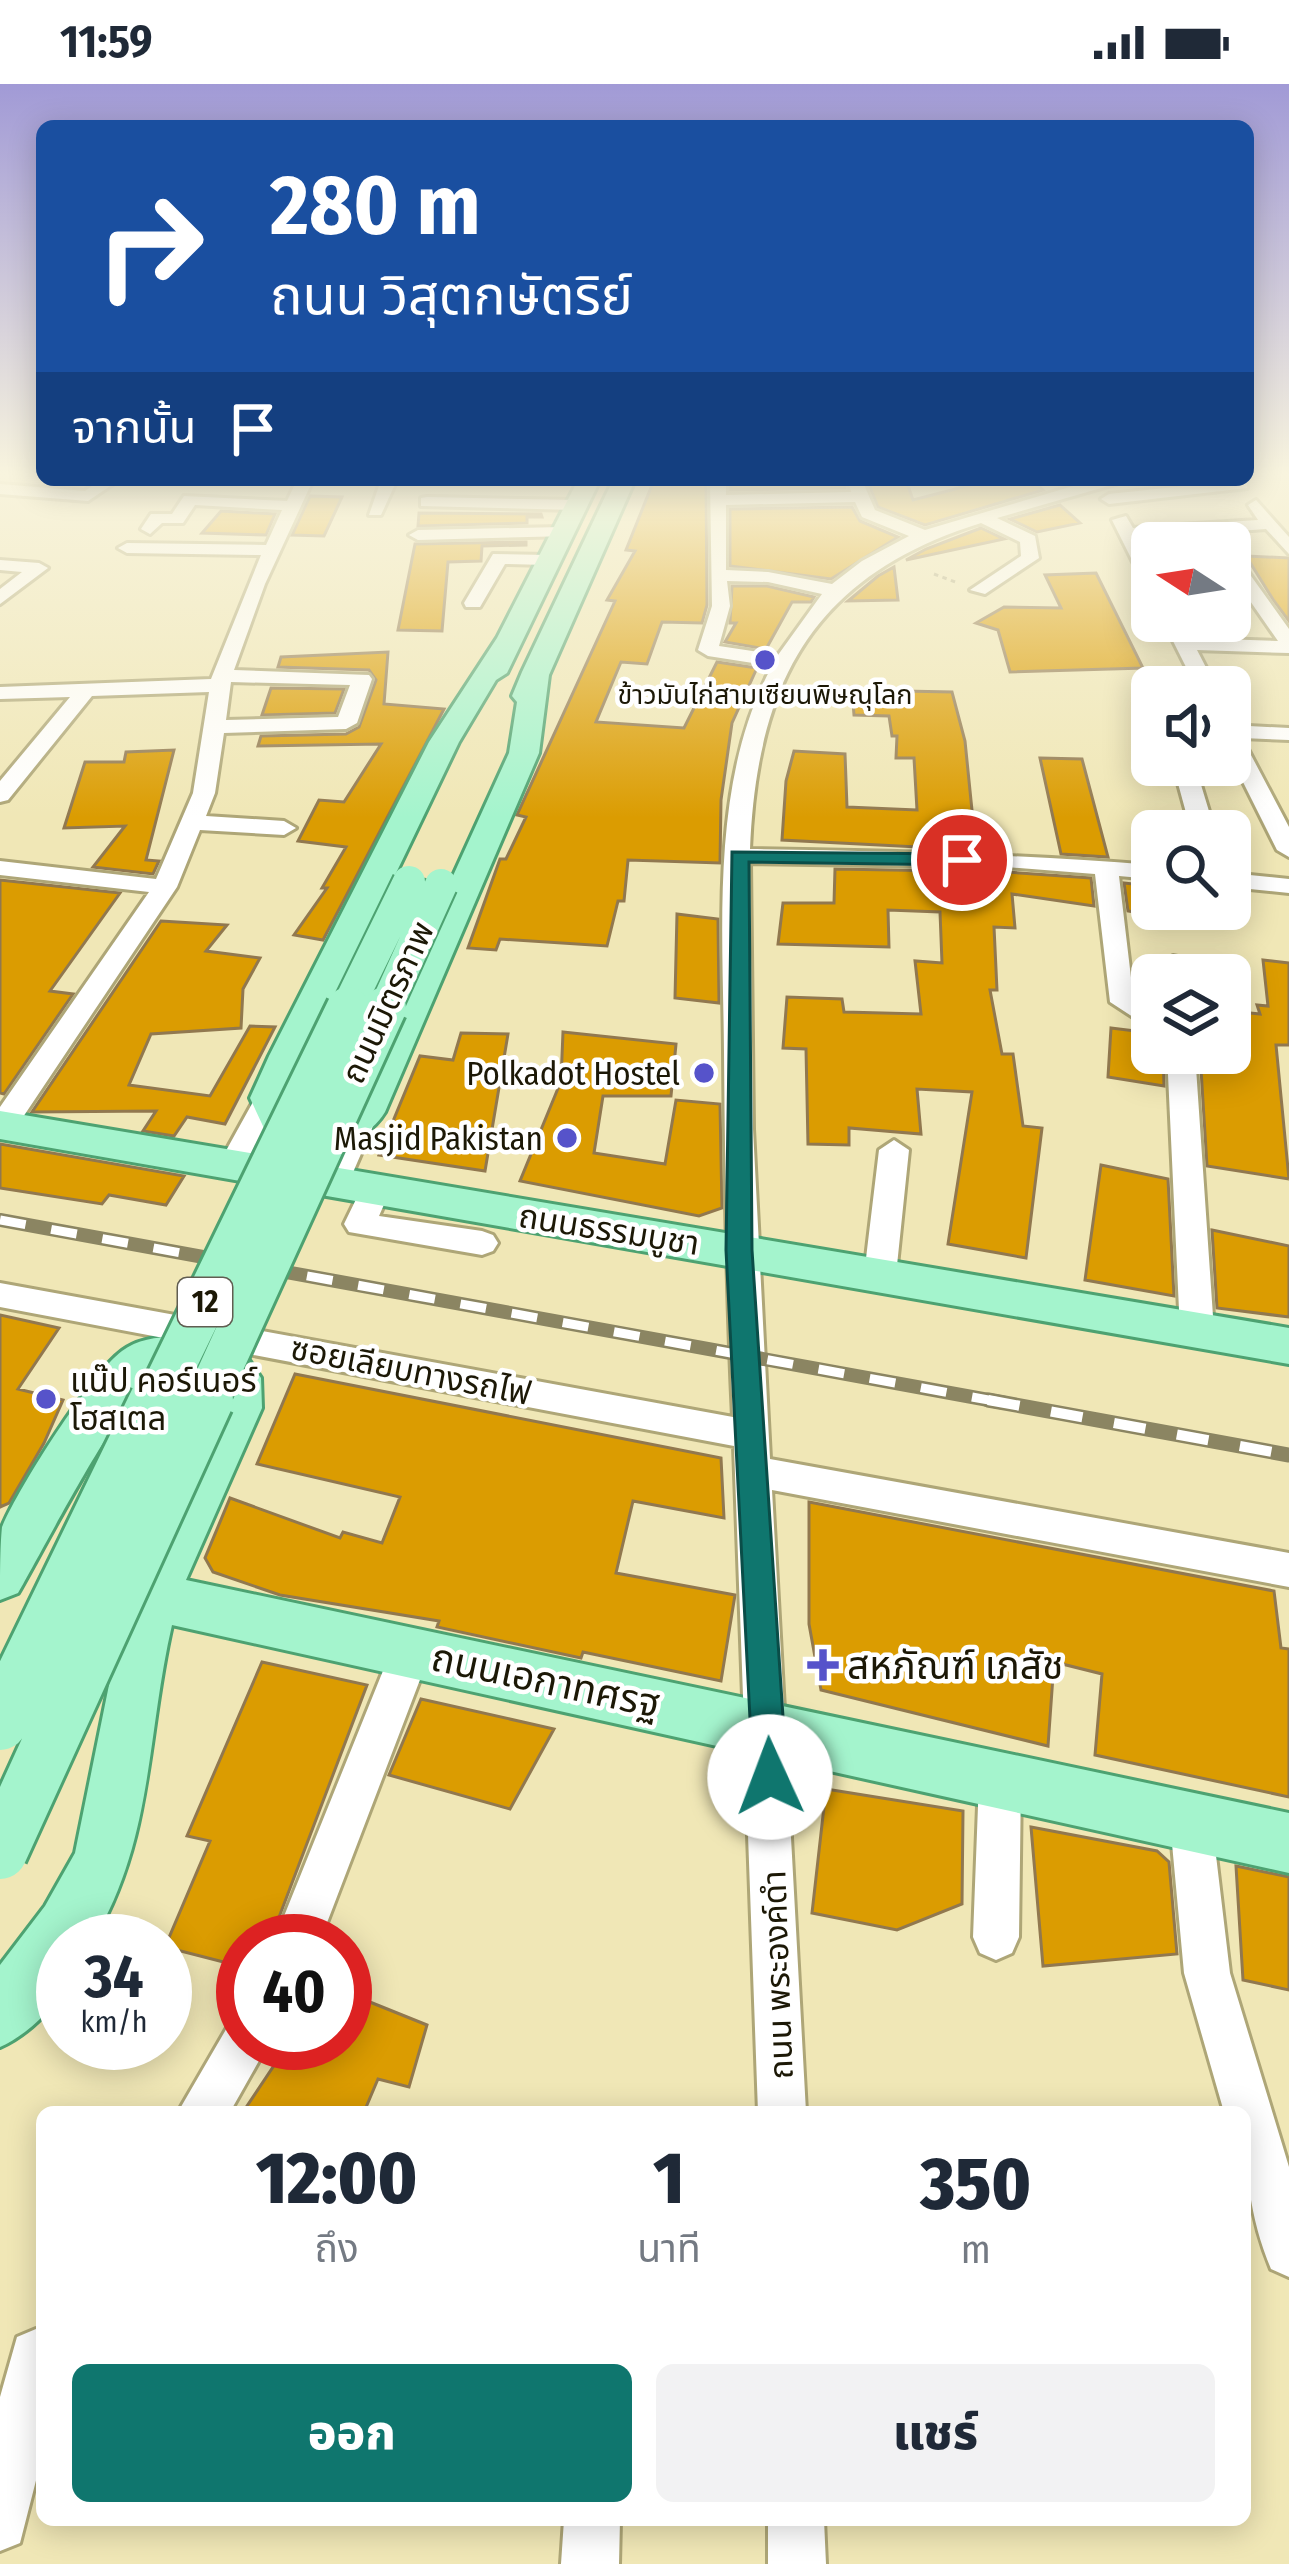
<!DOCTYPE html>
<html lang="th">
<head>
<meta charset="utf-8">
<style>
	body { margin:0; font-family:"Fira Sans Condensed","Noto Sans Thai",sans-serif; background:#f2f2f3; color:#1f2937; height:100vh; display:flex; flex-direction:column; font-size:45px; white-space:nowrap }
	* { box-sizing:border-box; margin:0 }
	p { font-size:39px; color:#747a83 }
	.icon { flex:none; width:66px; height:66px; fill:none; stroke:currentColor; stroke-width:2; stroke-linecap:round; stroke-linejoin:round }
	.map { position:relative; flex:1; overflow:hidden }
	.details { position:absolute; left:36px; top:2022px; width:1215px; height:420px; display:flex; flex-direction:column; background:#fff; border-radius:18px; box-shadow:0 6px 30px #0003 }
	.details>* { flex:none }
	.top-card { position:absolute; left:36px; top:36px; width:1218px; height:366px; border-radius:18px; box-shadow:0 6px 30px #0003; background:#1a4fa0; color:#fff; overflow:hidden }
	.needle { width:78px; rotate:282deg }
	.controls { position:absolute; left:1131px; top:438px; display:grid; gap:24px }
	.controls a { display:grid; place-items:center; width:120px; height:120px; border-radius:18px; background:#fff; box-shadow:0 6px 30px #0003; font-size:60px }
	.speed { position:absolute; left:36px; top:1830px; display:flex; gap:24px; font-size:60px; font-weight:700; text-align:center }
	.speed>* { display:grid; place-content:center; width:156px; height:156px; border-radius:50%; background:#fff; box-shadow:0 6px 30px #0003; line-height:1 }
	.speed small { font-size:30px; font-weight:400 }
	.speed .limit { border:18px solid #d22; background:#fff; color:#111 }
	.pin { position:absolute; display:grid; place-items:center; width:102px; height:102px; color:#fff; margin:-51px; border:6px solid #fff; border-radius:50%; box-shadow:0 3px 12px #0007 }
	.me { position:absolute; width:132px; margin:-66px; rotate:358deg; stroke-linejoin:round; filter:drop-shadow(0 0 9px #0008) }
	.turn { display:flex; align-items:center; gap:42px; height:252px; padding:0 36px; font-size:54px }
	.turn .icon { width:156px; height:156px; stroke-width:2.5 }
	.turn b { display:block; font-size:84px; line-height:102px }
	.then { display:flex; align-items:center; height:114px; padding:0 36px; background:#0003; gap:24px; font-size:45px }
	.eta { display:flex; justify-content:space-evenly; align-items:center; height:204px; text-align:center }
	.eta b { font-size:72px; font-weight:800; line-height:84px }
	.cta { display:flex; gap:24px; margin-top:auto; padding:24px 36px }
	.cta a { flex:1; height:138px; border-radius:18px; background:#0f766e; color:#fff; font-size:48px; font-weight:800; line-height:138px; text-align:center }
	.cta a+a { background:#f2f2f3; color:#1f2937 }
	.status { display:flex; justify-content:space-between; align-items:center; height:84px; padding:0 60px; background:#fff; direction:ltr }
	.status svg { height:33px; fill:currentColor }
	.map>svg:first-child { display:block }
</style>
</head>
<body>
<div class="status"><b>11:59</b><svg viewBox="0 0 49 12"><path d="M0 12V9h3v3zM5 12V6h3v6zM10 12V3h3v9zM15 12V0h3v12zM26 1h20v11H26zM47 4h2v5h-2z"/></svg></div>
<div class="map">
<svg width="1289" height="2480" viewBox="0 0 1289 2480">
	<rect width="100%" height="100%" fill="#f0e7b6"/>
	<!-- building -->
	<path fill="#db9c01" stroke="#91784f" stroke-width="3" d="M654 396H706L707 521 702 539 662 538 647 580 621 578 596 638 684 644 717 578 757 584 732 639 721 716 720 779 628 776 624 817H618L607 862 500 855 496 866 468 864 500 775H506L526 733 517 731 615 517 607 516 635 467 626 466Z
		M730 396H844L845 404 730 406Z
		M867 396H906L913 416 990 396H1032L1043 406 925 441 878 423Z
		M310 412 342 413 324 452 292 451Z
		M1060 421 1080 439 1037 448 1010 435Z
		M852 423 860 437 898 453 831 495 730 482V425Z
		M221 427 275 430 266 451 202 449Z
		M419 429 541 430 542 433H527V439L418 442Z
		M981 444 1004 455 906 476 926 465Z
		M526 458V461L482 462 481 477 448 478 442 547 398 546 415 460Z
		M1246 472 1289 474V537L1274 517Z
		M894 483 898 516 848 517 878 492Z
		M1096 489 1143 584 1010 588 998 546 976 539 1004 523 1061 524 1045 491Z
		M732 502H767L814 513 811 518H792L766 565 725 558 736 539H730Z
		M388 568 384 620 444 625 323 856 294 851 327 804H322L346 763 298 757 319 716 344 718 381 660 258 662 261 652 346 650 359 643 376 596 369 586 278 583 281 573Z
		M271 604 344 605 335 629 262 631Z
		M852 606 952 608 965 657 976 766 782 756 786 697 794 667 845 670 847 723 917 726 914 674H896L897 652H892L889 632 854 631Z
		M174 666 146 776 159 777 153 790 93 783 125 742 64 744 85 678H124L126 668Z
		M1040 674 1082 675 1108 773 1061 770Z
		M835 785 1007 788 1091 794 1094 822 1012 810 1015 844 994 843 997 906H990L1002 970H1013L1023 1042 1042 1044 1026 1174 948 1160 972 1008 917 1005 921 1050 849 1044V1061L808 1060 806 965 783 964 787 913 842 915 844 928 921 930 915 877 942 879 940 828 888 826 889 863 778 860 783 819H834Z
		M0 796 120 809 50 907 73 910 4 1010 0 1009Z
		M1124 799 1152 802V831L1128 827Z
		M677 830 718 835 719 919 675 914Z
		M161 837 227 841 206 867 260 874 243 905 241 944 151 950 129 1001 210 1012 250 942 275 943 225 1040 187 1033 174 1052 143 1047 156 1027 32 1028Z
		M1263 876 1289 879V961H1276L1289 1095 1207 1082 1200 969H1230V927L1260 930 1257 921 1268 922Z
		M1111 944 1152 949V969H1163L1164 1002 1108 993Z
		M563 948 676 960 671 1012H603L594 1069 665 1080 676 1016 720 1020 722 1124 699 1132 520 1097 561 997Z
		M461 949 508 950 485 1087 379 1071 420 972 453 976Z
		M0 1060 184 1092 166 1121 109 1111 102 1120 0 1104Z
		M1101 1081 1168 1095 1174 1212 1085 1196Z
		M1212 1146 1289 1162V1233L1217 1224Z
		M0 1231 59 1244 18 1305 63 1316 44 1359 9 1419 0 1423Z
		M295 1290 721 1374 724 1434 633 1417 616 1489 735 1511 721 1597 583 1568 581 1574 437 1543 439 1537 280 1511 213 1488 205 1474 230 1414 340 1454 343 1448 382 1459 400 1413 257 1380Z
		M809 1418 1274 1507 1281 1564 1289 1565V1713L1095 1671 1102 1590 1054 1578 1048 1662 821 1606 809 1540Z
		M262 1578 367 1601 270 1857H243V1883L165 1863 210 1757 187 1752Z
		M421 1615 554 1645 510 1725 389 1691Z
		M826 1705 963 1727 962 1820 897 1846 812 1829Z
		M1031 1743 1157 1767 1169 1778 1177 1870 1043 1882Z
		M1236 1782 1289 1793V1906L1243 1896Z
		M345 1908 427 1941 409 2003 378 1995 364 2028H243L289 1959H345Z"/>
	<g fill="none" stroke-linecap="round" stroke-linejoin="round">
		<defs>
			<path id="minor" d="M100 396H119L88 417 0 410V400L85 407Z
				M297 396H313L265 500 234 586 369 591 372 595 357 639 346 645 224 649 215 709 206 732 284 737 296 744 284 751 200 746 177 803 13 1048 0 1050V1023L149 808 0 791V777L156 795 193 709 209 608 92 612 8 716 0 718V697L70 613 0 615V603L211 595 261 471 127 469 118 464 127 459 266 461 282 426 195 421 183 439H162L150 450 141 445 151 430H172L184 412 287 417ZM231 598 350 601 338 633 226 636Z
				M381 396H397L381 431H369Z
				M710 396H726V411L851 408 848 396H862L875 426 925 446 1080 400 1129 396 997 434 1035 452 1039 474 985 510 970 506 1021 472 1020 458 981 439C815 491 757 595 750 765 885 767 1018 770 1152 781V795L1119 792 1132 902 1135 914 1146 925 1133 933 1110 918 1095 790 1007 783 750 779 753 1045 770 1375 1289 1469V1503L772 1406 806 2028H758L734 1362 0 1223V1199L733 1333C727 1211 725 1090 724 968 723 843 710 696 772 582L708 572 698 566 712 522ZM855 418 862 433 909 452 862 477 832 500 768 488 726 486V421ZM727 497 768 498 822 510 778 571 719 562 730 522Z
				M1241 396 1247 398V404L1109 420 1101 415 1109 410Z
				M427 413 576 416 584 421 576 426 421 422V414Z
				M1256 416 1289 453V470L1266 445 1138 454 1152 481V503L1143 498 1112 436 1126 432 1133 444 1258 436 1248 421Z
				M562 443 571 448 568 452 418 456 409 451 418 446Z
				M493 470 547 471 556 476 547 481 505 480 480 523H466L464 519Z
				M1230 470 1236 471 1289 545V569L1197 566 1216 603H1196L1163 537H1181L1191 554 1278 557 1230 488Z
				M0 476 39 479 48 484 0 520V505L22 488 0 486Z
				M1230 641 1289 644V656L1242 654 1289 743V773L1277 766 1230 672Z
				M1173 681H1195L1215 747H1191Z
				M1230 789 1289 795V809L1230 803Z
				M1173 872 1182 874 1188 891H1162L1160 880Z
				M1167 969H1195L1214 1247 1209 1256 1197 1260 1185 1256 1180 1247Z
				M269 1004 283 1014 247 1083 243 1090H221L217 1083 259 1007Z
				M365 1018 379 1028 348 1100 344 1108H322L318 1100 351 1028Z
				M894 1056 909 1066 896 1191 891 1200H869L864 1191 879 1066Z
				M375 1096 386 1099 390 1107 379 1132 482 1147 493 1151 498 1159 493 1167 482 1171 349 1148 344 1140 364 1099Z
				M411 1549 425 1554 431 1567 320 1857H274L391 1567 397 1554Z
				M1000 1675 1015 1681 1021 1696 1019 1853 1012 1869 996 1876 980 1869 973 1853 979 1696 985 1681Z
				M1191 1717 1206 1723 1212 1738 1230 1889 1289 2083V2193L1271 2185C1249 2132 1245 2084 1245 2028H1224L1184 1889 1170 1738 1176 1723Z
				M243 1936V1959H269L230 2028H178L228 1942Z
				M36 2245 42 2248V2373L20 2459 0 2467V2313L17 2253Z
				M564 2436H620L619 2480H561Z
				M768 2436H824L826 2480H768Z"/>
			<path id="major" d="M578 396H600L507 589 496 596 459 658 288 1014 296 1031 323 1035 349 1020 509 669 517 618 512 612 522 588 613 396H635L549 591 539 669 385 1028C360 1069 307 1064 268 1053L250 1014 269 972 429 658 497 554Z
				M0 1027 1289 1244V1280L0 1055Z
				M184 1253 242 1266 261 1294 262 1324 186 1496 1289 1729V1789L172 1541C146 1653 154 1753 93 1857H63C63 1870 66 1886 63 1899 57 1925 23 1953 0 1963V1881L45 1822 75 1769 126 1517 214 1324 211 1294C195 1291 170 1283 155 1292 120 1315 43 1466 18 1509L0 1516C0 1495 0 1462 2 1443 19 1403 90 1291 122 1267 139 1254 163 1252 184 1253Z"/>
		</defs>
		<!-- minor casing -->
		<use href="#minor" stroke="#aea677" stroke-width="6"/>
		<!-- major casing -->
		<use href="#major" stroke="#4da271" stroke-width="6"/>
		<!-- path -->
		<path stroke="#afa880" stroke-width="3" stroke-dasharray="4.5 4.5" stroke-linecap="butt" d="M934 490 958 499"/>
		<!-- minor -->
		<use href="#minor" fill="#fff" fill-rule="evenodd"/>
		<!-- major -->
		<use href="#major" fill="#a4f4cd" fill-rule="evenodd"/>
		<defs>
			<path id="rail-far1" d="M0 1136 1005 1319"/>
			<path id="rail" d="M988 1316 1289 1371"/>
		</defs>
		<!-- rail-far1 casing -->
		<use href="#rail-far1" stroke="#8b8562" stroke-width="14"/>
		<!-- rail casing -->
		<use href="#rail" stroke="#8b8562" stroke-width="15"/>
		<!-- rail-far1 -->
		<use href="#rail-far1" stroke="#fff" stroke-width="9" stroke-dasharray="26" stroke-linecap="butt"/>
		<!-- rail -->
		<use href="#rail" stroke="#fff" stroke-width="10" stroke-dasharray="32" stroke-linecap="butt"/>
		<defs>
			<path id="major-bridge-far2" d="M346 927 409 798
				M384 927 441 801"/>
			<path id="major-bridge-far1" d="M156 1319 348 924
				M205 1319 385 924"/>
			<path id="major-bridge" d="M0 1639 157 1316
				M0 1768 206 1316"/>
		</defs>
		<!-- major-bridge-far2 casing -->
		<use href="#major-bridge-far2" stroke="#4da271" stroke-width="36" stroke-linecap="butt"/>
		<!-- major-bridge-far1 casing -->
		<use href="#major-bridge-far1" stroke="#4da271" stroke-width="48" stroke-linecap="butt"/>
		<!-- major-bridge casing -->
		<use href="#major-bridge" stroke="#4da271" stroke-width="60" stroke-linecap="butt"/>
		<!-- major-bridge-far2 -->
		<use href="#major-bridge-far2" stroke="#a4f4cd" stroke-width="32"/>
		<!-- major-bridge-far1 -->
		<use href="#major-bridge-far1" stroke="#a4f4cd" stroke-width="42"/>
		<!-- major-bridge -->
		<use href="#major-bridge" stroke="#a4f4cd" stroke-width="54"/>
	</g>
	<!-- sky -->
	<linearGradient id="sky" x2="0" y2="1"><stop stop-color="#a19ad6"/><stop offset="0.53" stop-color="#f8f4de"/><stop offset="1" stop-color="#f8f4de" stop-opacity="0"/></linearGradient>
	<rect width="1289" height="734" fill="url(#sky)"/>
	<!-- route -->
	<path fill="#0f766e" stroke="#0a4d48" stroke-width="3" d="M732 768 962 770 972 776 962 781 749 778 752 1166 787 1693 782 1705 770 1710 758 1705 753 1693 726 1166Z"/>
	<!-- markers -->
	<g fill="#5653ca" stroke="#fff" stroke-width="4.5">
		<circle cx="765" cy="576" r="12"/>
		<circle cx="704" cy="989" r="12"/>
		<circle cx="567" cy="1054" r="12"/>
		<circle cx="46" cy="1315" r="12"/>
		<path d="M817 1563h12v12h12v12h-12v12h-12v-12h-12v-12h12z"/>
	</g>
	<g text-anchor="middle" stroke-width="9" stroke-linejoin="round" paint-order="stroke">
		<!-- far-poi labels -->
		<g font-size="27" fill="#1c1806" stroke="#fff">
			<text x="765" y="620">ข้าวมันไก่สามเซียนพิษณุโลก</text>
		</g>
		<!-- shield labels -->
		<rect fill="#fff" stroke="#605d51" stroke-width="3" x="178" y="1194" width="54" height="48" rx="9"/>
		<g font-size="30" font-weight="bold" fill="#1c1806">
			<text x="205" y="1228">12</text>
		</g>
		<!-- street labels -->
		<g font-size="33" fill="#1c1806" stroke="#fff">
			<text transform="translate(387 918) rotate(-65)" y="12">ถนนมิตรภาพ</text>
			<text transform="translate(609 1145) rotate(9)" y="12">ถนนธรรมบูชา</text>
			<text transform="translate(411 1286) rotate(11)" y="12">ซอยเลียบทางรถไฟ</text>
			<text transform="translate(777 1891) rotate(-92)" y="12">ถนน พระองค์ดำ</text>
		</g>
		<!-- poi labels -->
		<g font-size="33" fill="#1c1806" stroke="#fff" text-anchor="end">
			<text x="680" y="1001">Polkadot Hostel</text>
			<text x="543" y="1066">Masjid Pakistan</text>
			<text x="70" y="1308" text-anchor="start">แน๊ป คอร์เนอร์<tspan x="70" dy="38">โฮสเตล</tspan></text>
		</g>
		<!-- near-poi labels -->
		<g font-size="39" fill="#1c1806" stroke="#fff" text-anchor="start">
			<text x="847" y="1595">สหภัณฑ์ เภสัช</text>
		</g>
		<!-- near-street labels -->
		<g font-size="39" fill="#1c1806" stroke="#fff">
			<text transform="translate(546 1596) rotate(12)" y="14">ถนนเอกาทศรฐ</text>
		</g>
	</g>
</svg>
<div class="controls">
<a><svg class="needle" viewBox="-14 -14 28 28"><path d="M0-13l5 13h-10z" fill="#e53935"/><path d="M0 13l5-13h-10z" fill="#747a83"/></svg></a>
<a><svg class="icon" aria-label="sound" viewBox="0 0 24 24"><path d="M4 9h4l5-4v14l-5-4H4zM17 9q2 3 0 6"/></svg></a>
<a><svg class="icon" aria-label="search" viewBox="0 0 24 24"><circle cx="10" cy="10" r="6"/><path d="M15 15l6 6"/></svg></a>
<a><svg class="icon" aria-label="layers" viewBox="0 0 24 24"><path d="M12 4l9 5-9 5-9-5zM3 14l9 5 9-5"/></svg></a>
</div>
<div class="speed"><div>34<small>km/h</small></div><div class="limit">40</div></div>
<div class="pin" style="left:962px;top:776px;background:#d93025"><svg class="icon" aria-label="arrive" viewBox="0 0 24 24"><path d="M6 21V4h12l-3 4 3 4H6"/></svg></div>
<svg class="me" style="left:770px;top:1693px" viewBox="-20 -20 40 40"><circle r="19" fill="#fff"/><path d="M0-13L10 11 0 6-10 11z" fill="#0f766e"/></svg>
<div class="top-card">
<div class="turn"><svg class="icon" aria-label="right" viewBox="0 0 24 24"><path d="M7 20v-9h11M14 6l5 5-5 5"/></svg><div><b>280 m</b>ถนน วิสุตกษัตริย์</div></div>
<div class="then">จากนั้น<svg class="icon" aria-label="arrive" viewBox="0 0 24 24"><path d="M6 21V4h12l-3 4 3 4H6"/></svg></div>
</div>
<section class="details">
<div class="eta">
<div><b>12:00</b><p>ถึง</p></div>
<div><b>1</b><p>นาที</p></div>
<div><b>350</b><p>m</p></div>
</div>
<div class="cta"><a>ออก</a><a>แชร์</a></div>
</section>
</div>
</body>
</html>
